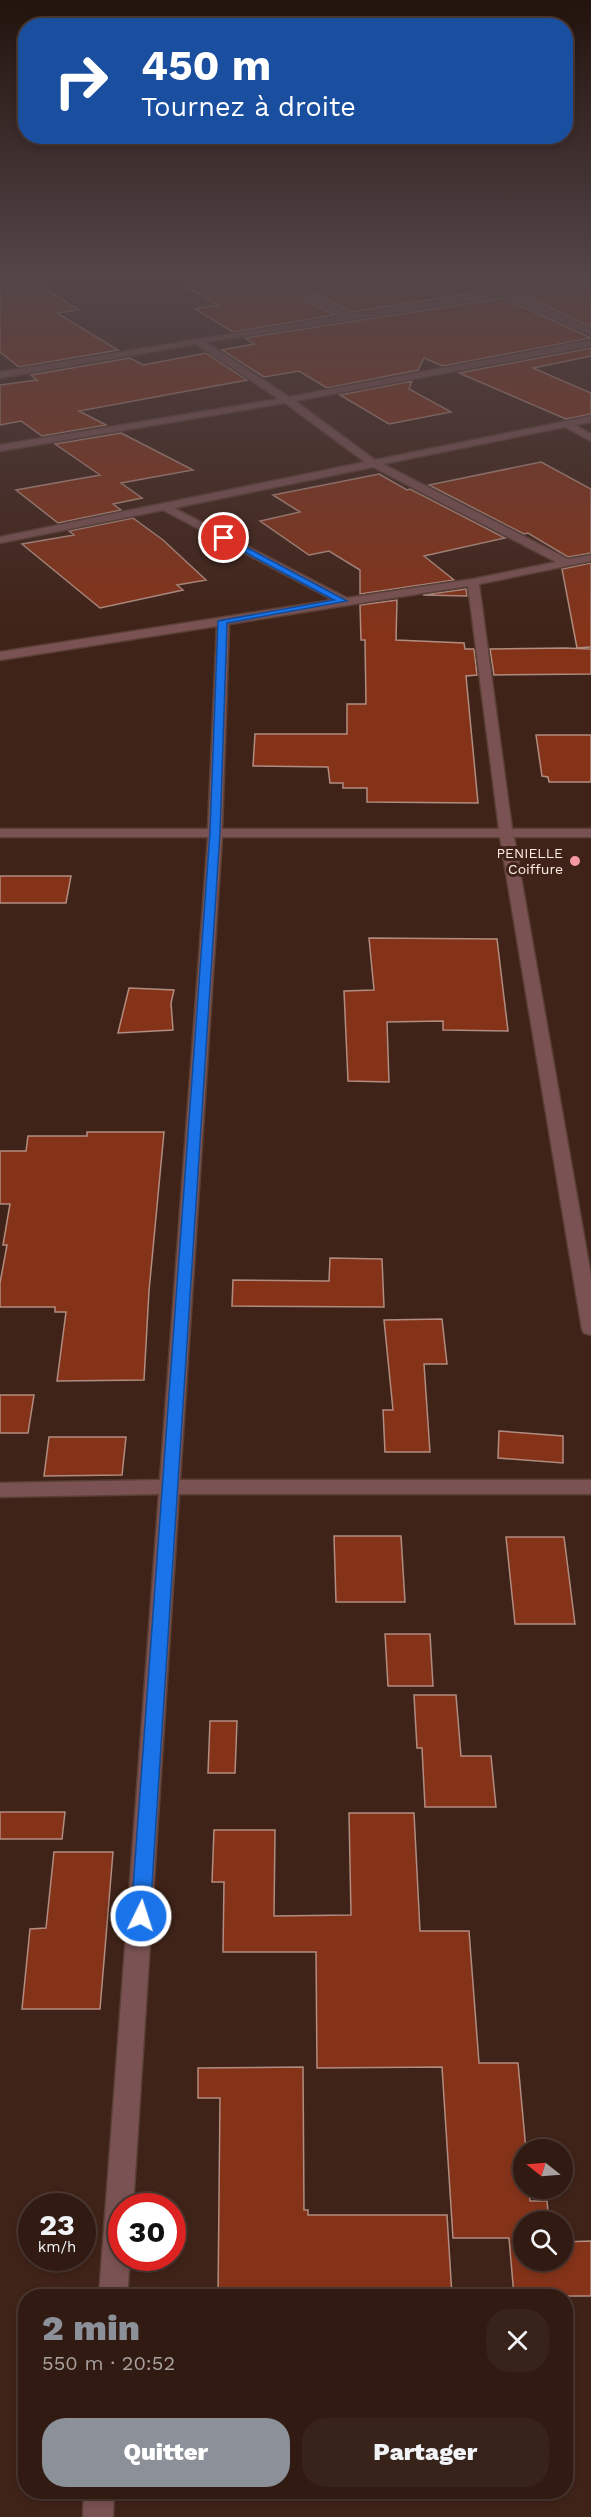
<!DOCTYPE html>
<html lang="fr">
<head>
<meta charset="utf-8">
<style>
	body { margin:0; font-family:"Work Sans",sans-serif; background:#38231b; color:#f1f3f6; height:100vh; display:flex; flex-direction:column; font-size:22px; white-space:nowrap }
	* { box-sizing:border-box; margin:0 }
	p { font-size:20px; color:#a8a19f }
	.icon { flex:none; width:33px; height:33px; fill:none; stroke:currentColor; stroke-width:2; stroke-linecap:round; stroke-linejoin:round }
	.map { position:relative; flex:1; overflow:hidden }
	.panel { position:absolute; left:18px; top:2289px; width:555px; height:210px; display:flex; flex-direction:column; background:#301a12; border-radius:24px; box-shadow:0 3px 9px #0003,0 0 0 2px #4b3832 }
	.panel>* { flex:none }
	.guide { position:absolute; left:18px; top:18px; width:555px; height:126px; border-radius:24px; box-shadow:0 3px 9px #0003,0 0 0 2px #4b3832; background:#1a4fa0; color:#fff; overflow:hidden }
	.needle { width:39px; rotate:287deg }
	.fabs { position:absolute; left:513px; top:2139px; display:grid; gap:12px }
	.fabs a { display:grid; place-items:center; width:60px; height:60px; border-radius:50%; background:#301a12; box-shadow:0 3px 9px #0003,0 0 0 2px #4b3832; font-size:30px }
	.speed { position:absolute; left:18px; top:2193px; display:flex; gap:12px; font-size:30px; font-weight:700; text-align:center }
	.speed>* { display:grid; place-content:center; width:78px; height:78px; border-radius:50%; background:#301a12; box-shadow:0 3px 9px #0003,0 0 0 2px #4b3832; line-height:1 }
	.speed small { font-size:15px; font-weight:400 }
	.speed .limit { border:9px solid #d22; background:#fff; color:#111 }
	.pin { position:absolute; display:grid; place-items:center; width:51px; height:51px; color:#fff; margin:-26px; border:3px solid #fff; border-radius:50%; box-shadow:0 2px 6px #0007 }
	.me { position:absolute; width:66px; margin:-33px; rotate:4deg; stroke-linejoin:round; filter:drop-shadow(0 0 4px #0008) }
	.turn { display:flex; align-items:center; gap:21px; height:126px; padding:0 24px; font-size:27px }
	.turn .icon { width:78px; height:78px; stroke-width:2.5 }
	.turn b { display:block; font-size:42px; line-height:51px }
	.round { display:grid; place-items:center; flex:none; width:63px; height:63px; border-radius:24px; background:#38231b }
	.headline { display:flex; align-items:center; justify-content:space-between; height:102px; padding:0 24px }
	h1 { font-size:36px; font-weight:800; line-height:45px; color:#8c9099 }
	.primary-button { display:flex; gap:12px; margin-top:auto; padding:12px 24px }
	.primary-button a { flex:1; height:69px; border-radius:24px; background:#8c9099; color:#fff; font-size:24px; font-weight:800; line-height:69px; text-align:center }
	.primary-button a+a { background:#38231b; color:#f1f3f6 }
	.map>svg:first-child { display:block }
</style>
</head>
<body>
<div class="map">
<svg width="591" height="2517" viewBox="0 0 591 2517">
	<rect width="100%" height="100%" fill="#402318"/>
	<!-- building -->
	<path fill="#843319" stroke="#b18c80" stroke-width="1.5" d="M250 277H262L335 315 233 332 195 309 218 305 187 287Z
		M279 277H309L310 287 375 277H463L489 291 352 312Z
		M480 277H584L506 289Z
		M29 278 79 310 57 313 118 350 19 367 0 352V283Z
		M591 284V327L522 295Z
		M504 298 591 338 443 366 424 358 418 370 327 388 299 371 264 377 222 350 254 344 245 338Z
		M591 348V356L533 368 591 393V414L566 419 459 373Z
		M206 353 247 380 79 411 106 425 42 436 21 421 0 425V385L37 380 31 375 130 358 143 365Z
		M412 381 409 389 451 412 389 424 340 395Z
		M121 433 193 470 121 483 142 498 113 504 121 510 58 523 16 490 100 475 55 444Z
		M541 462 591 489V553L568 557 528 533 524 534 429 485Z
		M379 474 407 490 410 489 505 538 424 556 454 580 360 594V570L329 551 309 555 260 521 300 512 273 495Z
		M133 518 163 540 206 580 177 585 183 590 100 608 22 544 74 535 69 531Z
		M591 563V647L577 648 562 569Z
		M466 589 467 596 423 595Z
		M397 600 396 640 464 643 465 649H474L477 675 466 676 478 803 367 802V788H343V783H330L328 767 253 766 255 734H347V704H366L365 640H361L360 605Z
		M565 648 591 649V674L494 675 490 649Z
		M536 735H591V782H549L548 777 542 776Z
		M0 876H71L66 903H0Z
		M369 938 497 939 508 1031 443 1030V1021L387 1022 389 1082 348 1081 344 991 374 990Z
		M129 988 174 990 171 1003 173 1030 118 1033Z
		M87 1132H164L149 1291 144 1380 57 1381 66 1312H55V1307H0V1283L7 1245H3L10 1204H0V1151H26L28 1136H87Z
		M330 1258 382 1259 384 1307 232 1306 233 1280 329 1281Z
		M442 1319 447 1364H424L430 1452H385L383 1410H393L384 1320Z
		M0 1395H34L28 1433H0Z
		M499 1431 563 1436V1463L498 1458Z
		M49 1437H126L122 1475 44 1476Z
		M334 1536H401L405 1602H336Z
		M506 1537H564L575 1624H515Z
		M385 1634H430L433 1686H388Z
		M414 1695H456L461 1756H491L496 1807H425L422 1748H417Z
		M210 1721H237L235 1773H208Z
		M0 1812H65L62 1839H0Z
		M349 1813H414L420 1931H469L479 2063H518L526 2150H524V2188H529L530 2201H547L549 2222H524V2260H562V2242L591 2241V2296H514L509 2238H453L442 2067 317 2068 316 1952H223L224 1882H212L214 1830H275L274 1916 351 1915Z
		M54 1852H113L100 2009H22L30 1929 46 1928Z
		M303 2067 304 2210H308V2215H447L452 2296H218L220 2098H198V2068Z"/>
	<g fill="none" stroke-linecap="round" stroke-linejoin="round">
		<defs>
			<path id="minor" d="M264 277H274L352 314 496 292 465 277H475L506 291 591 278V282L514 294 591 329V335L504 296 206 342 289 397 591 340V346L295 401 375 460 591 416V422L575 425 591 434V441L565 427 383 464 568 559 591 555V561L479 584 512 829H591V837H514L591 1276V1335L584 1333 582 1329 500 837H222L180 1480H591V1494H179L133 2206H122V2258H130L127 2296H99L159 1494 0 1497V1483L160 1480 208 837H0V829H208L217 626 0 660V652L333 600 163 510 0 543V537L365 462 285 403 0 451V445L279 399 196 344 0 378V372L342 316ZM373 467 556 562 473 579 347 598 174 508ZM468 586 499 829H222L229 624Z
				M84 2492H114L113 2517H83Z"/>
		</defs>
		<!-- minor casing -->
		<use href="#minor" stroke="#5a3f35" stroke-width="3"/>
		<!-- minor -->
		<use href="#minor" fill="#7a5253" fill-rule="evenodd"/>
	</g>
	<!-- sky -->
	<linearGradient id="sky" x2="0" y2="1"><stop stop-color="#23130d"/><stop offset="0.44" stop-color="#534548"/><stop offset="1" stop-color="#534548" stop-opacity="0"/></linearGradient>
	<rect width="591" height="629" fill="url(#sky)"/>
	<!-- route -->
	<path fill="#1a73e8" stroke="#114b97" stroke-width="1.5" d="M222 537H227L347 601 227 623 220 832 150 1916 147 1921 141 1924 134 1921 131 1916 210 832 218 621 334 600 222 540Z"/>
	<!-- markers -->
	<circle fill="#f49aa2" stroke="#402318" stroke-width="2" cx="575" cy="861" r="6"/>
	<g text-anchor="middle" stroke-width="6" stroke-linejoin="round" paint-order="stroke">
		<!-- far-poi labels -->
		<g font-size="14" fill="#fdede7" stroke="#402318" text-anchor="end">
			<text x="563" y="858">PENIELLE<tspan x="563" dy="16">Coiffure</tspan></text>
		</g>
	</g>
</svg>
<div class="fabs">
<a><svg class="needle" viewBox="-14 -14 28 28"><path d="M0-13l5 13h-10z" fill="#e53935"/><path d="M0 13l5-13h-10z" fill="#a8a19f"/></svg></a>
<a><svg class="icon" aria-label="search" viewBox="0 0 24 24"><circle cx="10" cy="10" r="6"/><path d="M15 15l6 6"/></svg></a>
</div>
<div class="speed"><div>23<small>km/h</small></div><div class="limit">30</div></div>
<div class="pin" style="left:224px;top:538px;background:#d93025"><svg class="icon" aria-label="arrive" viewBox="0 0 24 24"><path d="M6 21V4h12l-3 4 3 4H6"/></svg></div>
<svg class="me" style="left:141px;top:1916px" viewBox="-20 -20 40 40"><circle r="17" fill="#1a73e8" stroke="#fff" stroke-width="3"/><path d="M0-11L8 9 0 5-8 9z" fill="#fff"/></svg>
<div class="guide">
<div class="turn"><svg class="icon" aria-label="right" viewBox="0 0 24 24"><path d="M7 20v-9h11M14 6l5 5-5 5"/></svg><div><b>450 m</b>Tournez à droite</div></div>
</div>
<section class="panel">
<div class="headline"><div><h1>2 min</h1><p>550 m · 20:52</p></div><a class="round"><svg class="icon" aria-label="close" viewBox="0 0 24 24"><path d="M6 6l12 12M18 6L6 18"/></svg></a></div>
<div class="primary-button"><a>Quitter</a><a>Partager</a></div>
</section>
</div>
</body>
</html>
